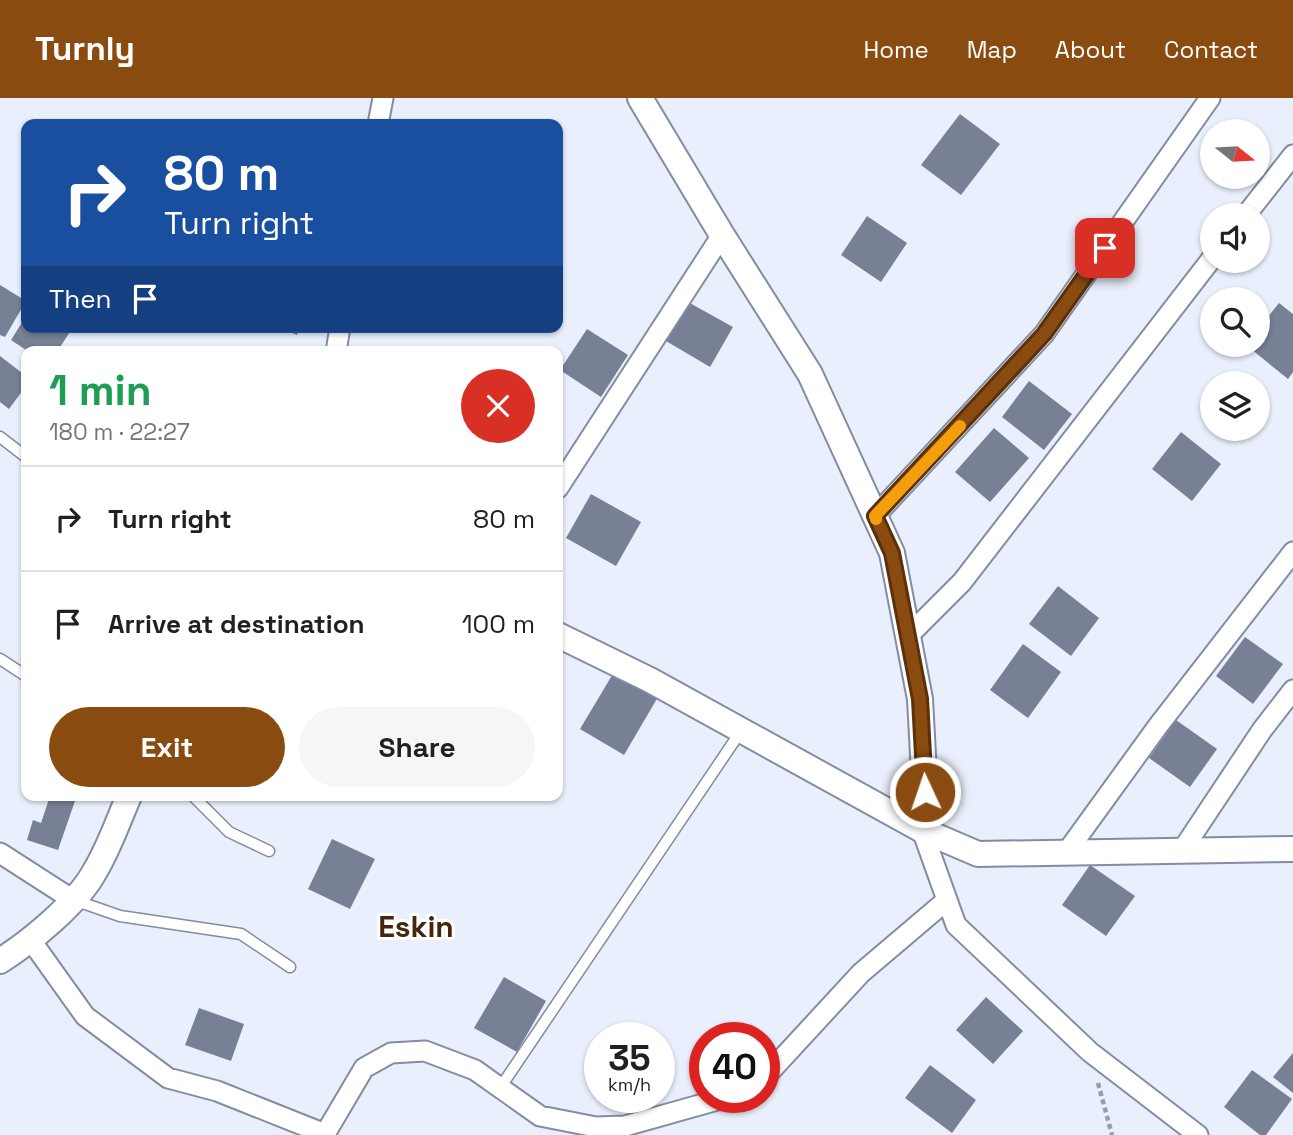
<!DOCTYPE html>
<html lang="en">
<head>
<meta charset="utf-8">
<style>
	body { margin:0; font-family:"Space Grotesk",sans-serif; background:#f6f6f6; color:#202124; height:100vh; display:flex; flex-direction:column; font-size:26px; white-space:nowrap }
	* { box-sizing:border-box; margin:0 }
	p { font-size:23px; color:#757577 }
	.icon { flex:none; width:38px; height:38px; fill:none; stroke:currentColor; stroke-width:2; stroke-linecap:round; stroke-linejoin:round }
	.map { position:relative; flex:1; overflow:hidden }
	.panel { position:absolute; left:21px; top:248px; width:542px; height:455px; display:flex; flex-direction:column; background:#fff; border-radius:14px; box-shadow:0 2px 5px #0004 }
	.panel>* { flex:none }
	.banner { position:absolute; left:21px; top:21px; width:542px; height:214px; border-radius:14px; box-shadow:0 2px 5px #0004; background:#1a4fa0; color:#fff; overflow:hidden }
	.needle { width:46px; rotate:108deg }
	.buttons { position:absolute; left:1200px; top:21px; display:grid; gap:14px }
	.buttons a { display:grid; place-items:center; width:70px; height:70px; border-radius:50%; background:#fff; box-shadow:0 2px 5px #0004; font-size:35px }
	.speed { position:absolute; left:584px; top:924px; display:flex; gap:14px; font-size:35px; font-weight:700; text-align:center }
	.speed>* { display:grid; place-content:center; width:91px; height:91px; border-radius:50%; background:#fff; box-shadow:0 2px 5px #0004; line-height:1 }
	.speed small { font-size:18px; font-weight:400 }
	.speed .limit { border:10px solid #d22; background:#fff; color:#111 }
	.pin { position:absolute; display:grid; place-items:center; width:60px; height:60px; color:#fff; margin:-30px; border-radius:14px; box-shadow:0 4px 10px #0006 }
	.me { position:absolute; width:77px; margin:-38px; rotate:357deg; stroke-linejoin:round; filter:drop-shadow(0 0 5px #0008) }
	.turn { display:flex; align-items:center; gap:24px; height:147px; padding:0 28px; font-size:32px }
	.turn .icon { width:91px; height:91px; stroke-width:2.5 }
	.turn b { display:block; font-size:49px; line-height:60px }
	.then { display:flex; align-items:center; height:66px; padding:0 28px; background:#0003; gap:14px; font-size:26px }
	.round { display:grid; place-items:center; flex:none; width:74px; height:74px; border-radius:37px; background:#f6f6f6 }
	.headline { display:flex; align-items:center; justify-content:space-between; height:119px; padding:0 28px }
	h1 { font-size:42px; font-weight:700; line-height:52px; color:#1e9e55 }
	.cta { display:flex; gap:14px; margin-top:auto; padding:14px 28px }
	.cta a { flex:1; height:80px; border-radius:42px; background:#8a4b10; color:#fff; font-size:28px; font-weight:700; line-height:80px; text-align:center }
	.cta a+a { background:#f6f6f6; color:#202124 }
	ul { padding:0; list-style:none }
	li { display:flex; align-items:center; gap:21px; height:105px; padding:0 28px; border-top:2px solid #e0e0e0 }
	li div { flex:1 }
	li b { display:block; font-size:26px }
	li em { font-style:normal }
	header { display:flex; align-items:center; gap:42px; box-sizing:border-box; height:98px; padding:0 35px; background:#8a4b10; color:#fff }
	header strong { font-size:33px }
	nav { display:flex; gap:38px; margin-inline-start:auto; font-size:24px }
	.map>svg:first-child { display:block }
</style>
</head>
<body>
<header>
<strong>Turnly</strong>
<nav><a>Home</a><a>Map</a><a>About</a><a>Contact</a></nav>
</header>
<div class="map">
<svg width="1293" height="1037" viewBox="0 0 1293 1037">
	<rect width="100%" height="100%" fill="#e9effc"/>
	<!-- building -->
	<path fill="#778094" d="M960 16 1000 46 961 97 921 67Z
		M867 118 907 145 881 184 841 157Z
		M0 187 26 203 5 239 0 237Z
		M688 204 733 229 710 269 666 243Z
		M1279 205 1293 216V274L1288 281 1246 247H1258V231Z
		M26 218V229H73L57 254H29L11 242Z
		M278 229H300L297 237Z
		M587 231 628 257 601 299 560 272Z
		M0 258 26 278V288L9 311 0 304Z
		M1029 283 1072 316 1044 352 1002 319Z
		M994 330 1029 360 990 404 955 374Z
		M1181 334 1221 366 1192 403 1152 371Z
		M591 396 641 424 616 468 566 440Z
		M1058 488 1099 520 1071 558 1029 526Z
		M1245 539 1283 566 1253 606 1216 578Z
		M1023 546 1061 574 1028 620 990 592Z
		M614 574 658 599 624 657 580 631Z
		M1176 622 1217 651 1190 689 1149 660Z
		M50 698H61L75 703 58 752 27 742 33 722 41 725Z
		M332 741 375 761 350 811 308 791Z
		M1090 767 1135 798 1106 838 1062 807Z
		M504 879 546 903 517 954 474 930Z
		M986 899 1023 933 993 966 956 932Z
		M199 910 244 926 231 963 185 947Z
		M1293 955V995L1273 979Z
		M930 967 976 1002 952 1035 905 1000Z
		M1252 972 1292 1001 1266 1037H1260L1224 1009Z"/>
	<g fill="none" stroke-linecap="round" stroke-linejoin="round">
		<defs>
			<path id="service" d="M0 339 26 359
				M0 561 26 578
				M193 698 229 734 269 753
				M74 802 120 818 241 836 290 869
				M500 990 741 633"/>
			<path id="minor" d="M378 26 383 0
				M1246 117 1293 57
				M336 254 340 229
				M558 390 722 137
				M875 418 1044 236 1210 0
				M908 538 962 484 1213 159
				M922 732 956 827 1090 954 1198 1037
				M1181 754 1262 632 1293 592
				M0 755 73 802
				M1066 755 1158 628 1293 454
				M30 841 85 918 168 980 217 993 325 1036 364 970 391 955 425 953 475 972 540 1018 596 1029 625 1028 728 999
				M765 979 861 875 947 802"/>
			<path id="tertiary" d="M640 0 722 137 810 276 892 455 920 601 925 694 922 732
				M558 537 650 582 922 732 978 756 1293 751
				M0 863C30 844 78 805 95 773 109 750 118 723 129 698"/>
		</defs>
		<!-- service casing -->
		<use href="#service" stroke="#838ca1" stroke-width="13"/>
		<!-- minor casing -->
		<use href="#minor" stroke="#838ca1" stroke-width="23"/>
		<!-- tertiary casing -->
		<use href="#tertiary" stroke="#838ca1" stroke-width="28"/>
		<!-- path -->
		<path stroke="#989da8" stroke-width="4.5" stroke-dasharray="5 3.5" stroke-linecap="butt" d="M1098 985 1112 1037"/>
		<!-- service -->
		<use href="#service" stroke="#fff" stroke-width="10"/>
		<!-- minor -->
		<use href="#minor" stroke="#fff" stroke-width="19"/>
		<!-- tertiary -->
		<use href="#tertiary" stroke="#fff" stroke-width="24"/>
	</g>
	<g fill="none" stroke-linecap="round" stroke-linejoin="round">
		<defs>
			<path id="route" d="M925 694 920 601 892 455 875 418 1044 236 1105 150"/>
		</defs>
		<!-- route casing -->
		<use href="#route" stroke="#5a310a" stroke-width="18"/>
		<!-- route -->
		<use href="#route" stroke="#8a4b10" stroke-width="12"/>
		<!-- slow -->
		<path stroke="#f59e0b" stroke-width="12" d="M876 421 875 418 960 328"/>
	</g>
	<g text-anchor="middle" stroke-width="6" stroke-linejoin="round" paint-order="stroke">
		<!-- quarter labels -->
		<g font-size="30" font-weight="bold" fill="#46270d" stroke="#fff">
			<text x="416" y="839">Eskin</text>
		</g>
	</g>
</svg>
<div class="buttons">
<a><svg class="needle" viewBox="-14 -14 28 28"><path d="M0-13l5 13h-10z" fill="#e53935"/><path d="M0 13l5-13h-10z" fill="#757577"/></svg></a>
<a><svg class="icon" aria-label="sound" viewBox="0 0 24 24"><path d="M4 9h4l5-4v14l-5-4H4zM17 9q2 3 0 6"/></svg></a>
<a><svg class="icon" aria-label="search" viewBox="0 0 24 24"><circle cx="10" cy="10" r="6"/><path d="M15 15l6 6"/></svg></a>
<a><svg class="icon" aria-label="layers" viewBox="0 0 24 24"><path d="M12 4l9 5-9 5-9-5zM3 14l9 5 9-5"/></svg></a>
</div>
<div class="speed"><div>35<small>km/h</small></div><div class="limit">40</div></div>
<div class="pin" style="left:1105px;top:150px;background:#d93025"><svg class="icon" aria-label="arrive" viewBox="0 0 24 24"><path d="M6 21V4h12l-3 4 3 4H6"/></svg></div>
<svg class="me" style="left:925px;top:694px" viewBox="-20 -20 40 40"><circle r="17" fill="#8a4b10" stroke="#fff" stroke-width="3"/><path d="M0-11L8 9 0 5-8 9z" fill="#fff"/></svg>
<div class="banner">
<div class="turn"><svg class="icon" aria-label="right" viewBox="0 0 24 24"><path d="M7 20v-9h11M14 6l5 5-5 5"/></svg><div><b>80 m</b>Turn right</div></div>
<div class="then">Then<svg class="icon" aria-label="arrive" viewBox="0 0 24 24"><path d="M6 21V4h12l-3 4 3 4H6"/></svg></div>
</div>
<section class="panel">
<div class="headline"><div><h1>1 min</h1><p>180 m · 22:27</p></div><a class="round" style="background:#d93025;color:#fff"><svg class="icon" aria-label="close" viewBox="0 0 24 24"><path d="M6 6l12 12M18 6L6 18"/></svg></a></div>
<ul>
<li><svg class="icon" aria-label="right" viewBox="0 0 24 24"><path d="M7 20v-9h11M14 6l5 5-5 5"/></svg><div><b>Turn right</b></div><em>80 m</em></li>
<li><svg class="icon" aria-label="arrive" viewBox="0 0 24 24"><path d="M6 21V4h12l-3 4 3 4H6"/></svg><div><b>Arrive at destination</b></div><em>100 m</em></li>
</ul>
<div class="cta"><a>Exit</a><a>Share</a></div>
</section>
</div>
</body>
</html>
